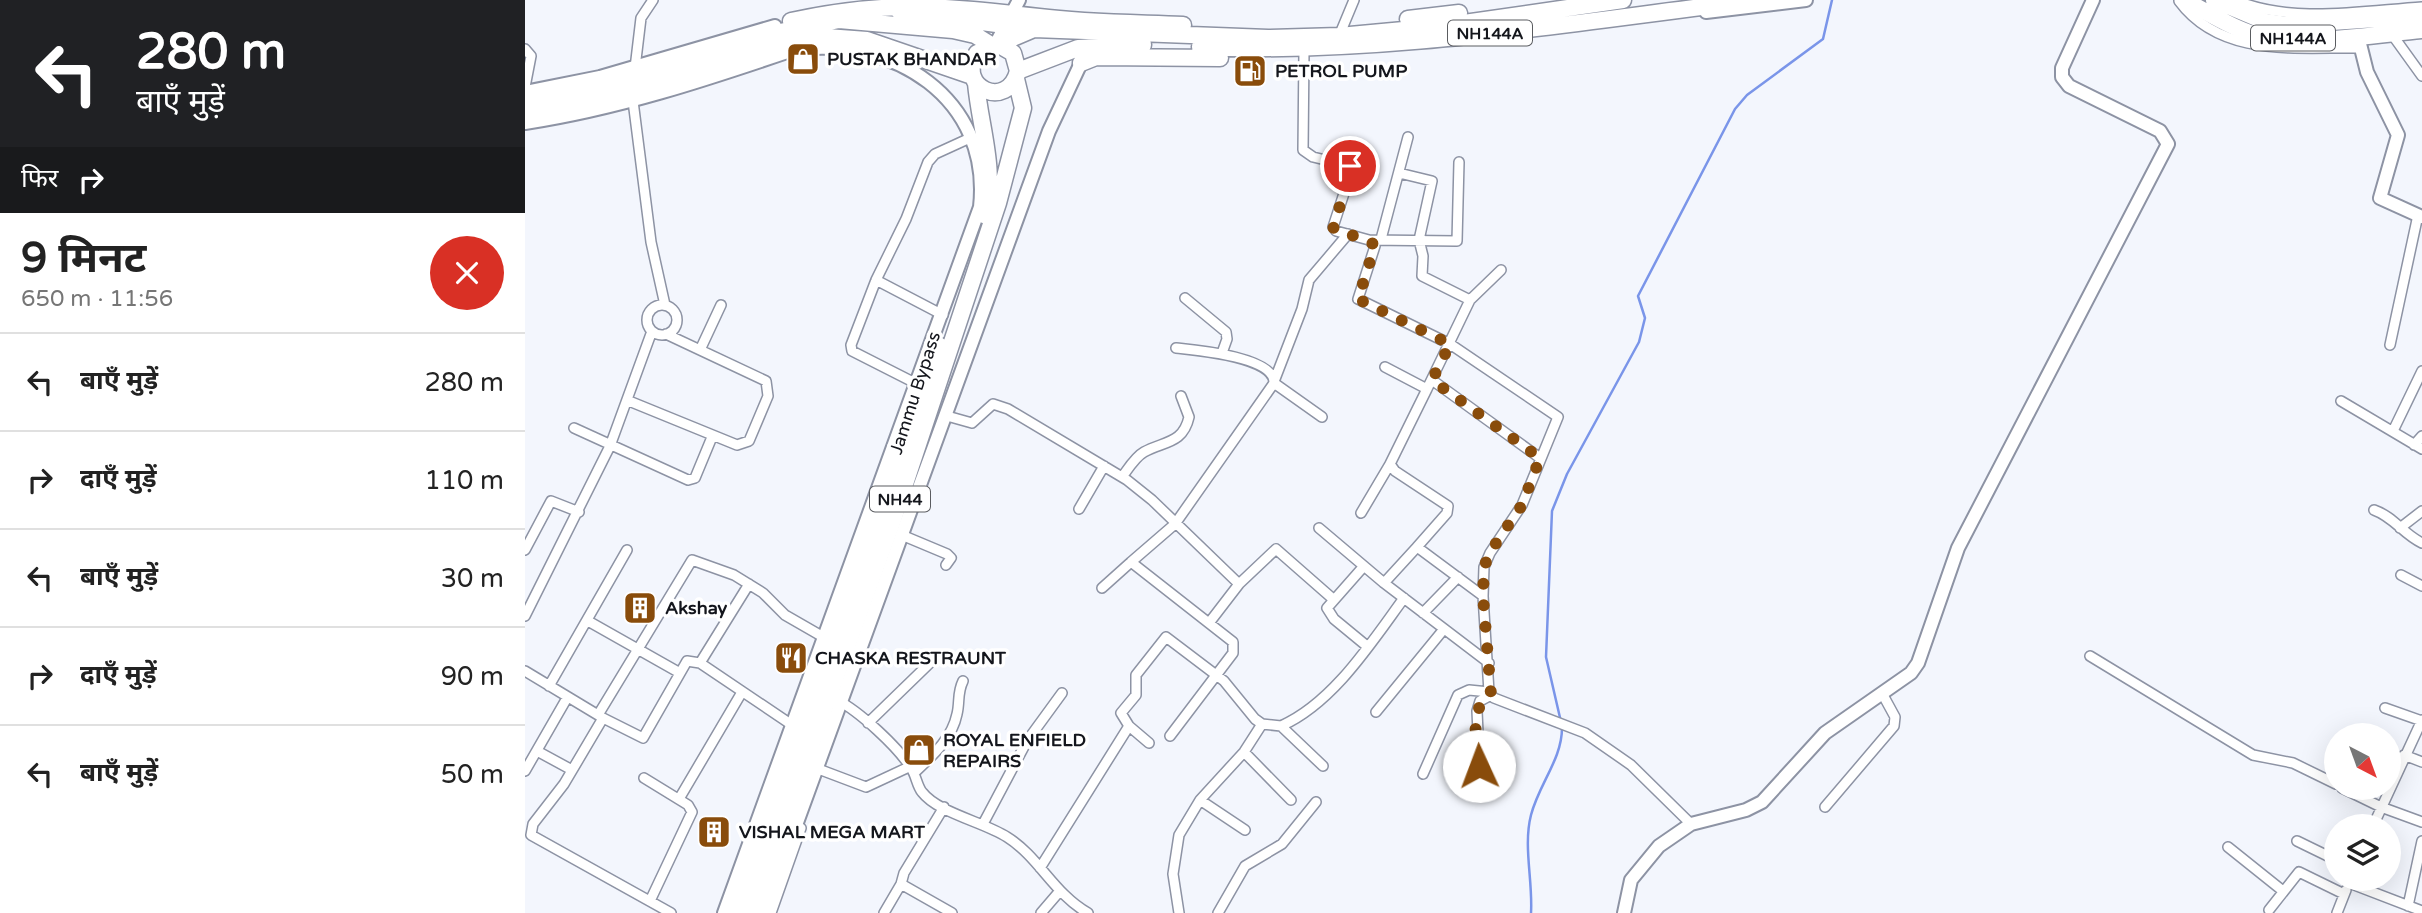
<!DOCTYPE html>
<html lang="hi">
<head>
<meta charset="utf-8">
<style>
	body { margin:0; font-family:"Varela Round","Noto Sans Devanagari",sans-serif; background:#f6f6f6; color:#222; height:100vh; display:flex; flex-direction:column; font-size:26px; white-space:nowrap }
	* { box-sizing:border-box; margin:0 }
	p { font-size:23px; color:#767676 }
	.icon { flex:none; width:38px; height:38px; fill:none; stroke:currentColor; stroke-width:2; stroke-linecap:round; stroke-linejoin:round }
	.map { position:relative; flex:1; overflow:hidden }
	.drawer { display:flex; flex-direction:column; background:#fff; width:525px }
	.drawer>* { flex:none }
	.top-card { background:#202124; color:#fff; overflow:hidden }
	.needle { width:46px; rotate:139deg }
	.buttons { position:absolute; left:1799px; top:723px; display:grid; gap:14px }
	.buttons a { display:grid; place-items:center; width:77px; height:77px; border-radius:50%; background:#fff; box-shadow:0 7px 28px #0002; font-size:35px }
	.pin { position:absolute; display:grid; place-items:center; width:60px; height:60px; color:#fff; margin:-30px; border:4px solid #fff; border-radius:50%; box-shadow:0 2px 7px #0007 }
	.me { position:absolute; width:77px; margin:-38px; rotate:358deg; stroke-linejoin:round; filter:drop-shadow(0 0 5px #0008) }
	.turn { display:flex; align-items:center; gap:24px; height:147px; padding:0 21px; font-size:32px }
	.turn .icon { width:91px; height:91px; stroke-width:2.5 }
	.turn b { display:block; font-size:49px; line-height:60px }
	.then { display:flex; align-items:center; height:66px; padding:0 21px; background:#0003; gap:14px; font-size:26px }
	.round { display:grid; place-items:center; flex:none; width:74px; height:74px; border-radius:37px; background:#f6f6f6 }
	.summary { display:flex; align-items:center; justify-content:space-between; height:119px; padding:0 21px }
	h1 { font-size:42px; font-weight:700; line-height:52px }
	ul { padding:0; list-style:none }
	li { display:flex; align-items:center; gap:21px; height:98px; padding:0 21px; border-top:2px solid #e0e0e0 }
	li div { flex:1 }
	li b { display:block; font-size:26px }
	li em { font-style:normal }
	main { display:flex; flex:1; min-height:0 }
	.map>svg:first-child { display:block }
</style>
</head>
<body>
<main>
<section class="drawer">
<div class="top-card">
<div class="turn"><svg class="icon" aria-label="left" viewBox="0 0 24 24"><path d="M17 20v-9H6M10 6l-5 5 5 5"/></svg><div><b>280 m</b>बाएँ मुड़ें</div></div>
<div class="then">फिर<svg class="icon" aria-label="right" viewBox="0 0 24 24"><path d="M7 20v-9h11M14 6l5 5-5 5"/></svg></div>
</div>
<div class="summary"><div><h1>9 मिनट</h1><p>650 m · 11:56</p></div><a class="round" style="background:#d93025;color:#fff"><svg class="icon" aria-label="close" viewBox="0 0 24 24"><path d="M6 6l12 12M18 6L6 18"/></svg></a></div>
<ul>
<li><svg class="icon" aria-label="left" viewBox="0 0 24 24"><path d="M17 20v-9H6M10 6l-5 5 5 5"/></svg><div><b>बाएँ मुड़ें</b></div><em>280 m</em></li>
<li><svg class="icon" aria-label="right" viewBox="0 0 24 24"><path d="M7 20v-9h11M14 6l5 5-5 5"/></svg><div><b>दाएँ मुड़ें</b></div><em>110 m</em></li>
<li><svg class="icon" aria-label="left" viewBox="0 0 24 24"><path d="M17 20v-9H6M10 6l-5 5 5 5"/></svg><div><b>बाएँ मुड़ें</b></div><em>30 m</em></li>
<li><svg class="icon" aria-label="right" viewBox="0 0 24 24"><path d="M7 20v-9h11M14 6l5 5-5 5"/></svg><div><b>दाएँ मुड़ें</b></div><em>90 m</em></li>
<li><svg class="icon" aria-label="left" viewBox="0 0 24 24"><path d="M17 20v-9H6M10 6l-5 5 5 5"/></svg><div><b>बाएँ मुड़ें</b></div><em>50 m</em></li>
</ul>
</section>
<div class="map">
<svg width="1897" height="913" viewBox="0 0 1897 913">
	<rect width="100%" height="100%" fill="#f3f6fd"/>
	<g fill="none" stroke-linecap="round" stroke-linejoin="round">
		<!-- stream -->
		<path stroke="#7a95e9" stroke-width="2.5" d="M1036 722 1021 657 1027 511 1042 474 1114 342 1120 318 1113 296 1210 109 1222 95 1298 39 1307 0
			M1006 913C1008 881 998 846 1006 815 1014 784 1037 759 1037 728"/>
		<defs>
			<path id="street" d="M1710 0C1767 24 1837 11 1897 7
				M1654 1C1696 58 1773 47 1834 48
				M1866 33 1897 76
				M814 36 829 0
				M0 49 6 56 0 87
				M779 50 778 150 788 157 825 166 826 172 808 227 811 231 844 240 850 246 833 299 925 344 1033 417 997 505 965 553 959 567 958 596 964 692 969 698 1060 733 1106 765 1166 824
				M110 68 116 18 128 0
				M108 101 126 242 140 305
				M874 173 907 181 894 240 898 256 897 276 945 300 902 389
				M856 239 883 137
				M844 240 932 241 934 162
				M351 280 418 315
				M660 298 701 332 702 339 697 353
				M945 300 976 270
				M122 320a15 15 0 1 1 30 0a15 15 0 1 1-30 0Z
				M1865 345 1893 215
				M175 350 196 305
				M860 367 902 389 865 464 870 471 923 506 922 513 892 547
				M750 379 777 309 784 280 823 234
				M907 380 1015 458
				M749 383 797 417
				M392 384 327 351 326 345 351 280 381 219 403 162 410 154 445 138
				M104 401 212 445 224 441 243 396 241 381 141 334
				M1816 401 1897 449
				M422 416 447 423 468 404 483 409 602 480 627 500 714 584
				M49 428 163 480 170 478 187 437
				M1868 431 1897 371
				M1889 445 1897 436
				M597 477C603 469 610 457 619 452 639 441 658 444 664 417L656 396
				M554 509 579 466
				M1849 510C1869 517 1878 534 1897 543
				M836 513 865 464
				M794 528 859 583
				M1875 528 1897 511
				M379 536 422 554 426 558 421 565
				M0 550 26 501 54 512
				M606 562 650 524 749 383C750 357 670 350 651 348
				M839 566 802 608 809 619 843 647
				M1876 575 1897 586
				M224 584 175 663 267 725
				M577 588 606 562 708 642V653L645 736
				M958 596 892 547 859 583 964 663
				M898 613 933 577
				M0 616 85 446 127 331
				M63 621 155 673
				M684 623 714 584 751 549 808 599
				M1565 656 1728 755 1768 763 1811 784
				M0 671 78 718 118 738 162 661 175 663
				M24 686 102 550
				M312 700C334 711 373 747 386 768 391 775 392 786 397 792 413 813 459 822 482 837 514 857 529 894 563 913
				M1860 708 1897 721
				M851 712 919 629
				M73 715 167 560 209 575 238 593 260 615 300 638
				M78 718 39 784 8 824 6 835 146 913
				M343 723 410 658
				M756 726C808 703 846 643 879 598
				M624 743 604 726 596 713 611 695V675L641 637 699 681 730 719 737 724 756 726 798 766
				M12 751 47 770
				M719 752 766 800
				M1879 755 1897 762
				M296 770 341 787 386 766
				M0 771 42 698
				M389 773C407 756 427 739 432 714 435 702 432 693 438 681
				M898 774 933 695 944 690 964 692
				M955 777 952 711 955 701 966 695
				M119 778 163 805 167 812 125 901
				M1817 788 1856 807 1897 822
				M154 799 217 692
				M675 800 720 830
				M419 807 379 873 376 884 427 913
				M1300 807 1369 726 1370 717 1358 695
				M458 824 502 741 537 693
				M1848 826 1897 720
				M1772 841 1811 860
				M1703 847 1758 891
				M515 868 604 726
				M1824 883 1897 911
				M1883 906 1897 841
				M1744 910 1774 872 1819 894
				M246 913 276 828
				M359 913 376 884
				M516 913 534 892
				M654 913 648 874 654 835 675 800 719 752 737 724
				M693 913 720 866 757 844 791 802
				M1812 913 1821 890"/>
			<path id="secondary" d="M1181 12 1281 0
				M1833 36 1842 72 1873 135 1855 198 1897 217
				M470 45 494 0
				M0 92 75 77 250 26
				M0 123C92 109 180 80 268 50
				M199 913 455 207C467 98 367 35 268 50
				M239 913 524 131 556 63
				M1099 913 1106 880 1134 846 1166 824 1221 810 1237 802 1300 733 1386 673 1393 663 1433 548 1643 144 1635 131 1544 86 1537 77V68L1568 0"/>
			<path id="highway" d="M1659 0C1681 11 1704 27 1728 34 1778 47 1846 35 1897 30
				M1689 0 1741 22 1761 25 1897 16
				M374 11 508 29
				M883 19 934 13
				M266 21C364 0 417 6 514 17 562 23 610 23 658 25
				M474 45 488 53 493 71C483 111 430 88 452 53L509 29 743 38 814 36 911 27 1098 0
				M675 47C863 55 1047 22 1233 0
				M556 63 571 57 695 58
				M493 71 553 48 618 45
				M451 83C455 128 472 171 459 215
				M0 101 67 89 255 32 314 20 428 30 450 35 466 45
				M0 113 97 94 288 36 342 40 447 76
				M209 913 321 613 415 346
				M225 913 368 520 473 203 498 108 491 79"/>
		</defs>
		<!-- street casing -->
		<use href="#street" stroke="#8d93a4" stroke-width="12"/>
		<!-- secondary casing -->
		<use href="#secondary" stroke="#8d93a4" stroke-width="16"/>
		<!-- highway casing -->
		<use href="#highway" stroke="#8d93a4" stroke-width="19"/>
		<!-- street -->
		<use href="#street" stroke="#fff" stroke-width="9"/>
		<!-- secondary -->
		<use href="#secondary" stroke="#fff" stroke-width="12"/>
		<!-- highway -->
		<use href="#highway" stroke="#fff" stroke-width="16"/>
	</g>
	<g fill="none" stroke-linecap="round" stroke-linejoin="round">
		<!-- route -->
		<path stroke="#894c0b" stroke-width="12" stroke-dasharray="0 21.6" d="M825 166 826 172 808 227 811 231 844 240 850 246 833 299 925 344 907 380 1015 458 997 505 965 552 959 567 958 596 966 695C943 706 952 744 954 766"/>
	</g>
	<!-- icons -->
	<defs>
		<symbol id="shop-square" viewBox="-11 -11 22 22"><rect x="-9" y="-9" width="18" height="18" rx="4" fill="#894c0b" stroke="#fff"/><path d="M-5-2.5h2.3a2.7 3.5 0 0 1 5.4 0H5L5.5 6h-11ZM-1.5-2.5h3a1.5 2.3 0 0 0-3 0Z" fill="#fff"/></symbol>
		<symbol id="fuel-square" viewBox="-11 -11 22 22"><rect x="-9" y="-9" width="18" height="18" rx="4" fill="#894c0b" stroke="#fff"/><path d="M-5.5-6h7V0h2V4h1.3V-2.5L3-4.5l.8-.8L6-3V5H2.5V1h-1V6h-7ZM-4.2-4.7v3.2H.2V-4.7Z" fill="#fff"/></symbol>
		<symbol id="building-square" viewBox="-11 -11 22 22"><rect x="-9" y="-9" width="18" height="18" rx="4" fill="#894c0b" stroke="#fff"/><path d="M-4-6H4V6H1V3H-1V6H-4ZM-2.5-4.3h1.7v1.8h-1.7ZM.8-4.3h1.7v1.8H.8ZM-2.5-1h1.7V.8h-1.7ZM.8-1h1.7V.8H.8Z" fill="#fff"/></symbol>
		<symbol id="restaurant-square" viewBox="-11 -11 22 22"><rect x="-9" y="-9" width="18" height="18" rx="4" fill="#894c0b" stroke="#fff"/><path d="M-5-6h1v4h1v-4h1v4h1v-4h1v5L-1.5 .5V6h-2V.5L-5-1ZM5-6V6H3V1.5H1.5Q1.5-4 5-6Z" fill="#fff"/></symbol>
	</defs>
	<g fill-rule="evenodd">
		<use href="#shop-square" x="259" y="40" width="38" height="38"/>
		<use href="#fuel-square" x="706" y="52" width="38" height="38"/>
		<use href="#building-square" x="96" y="589" width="38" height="38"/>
		<use href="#restaurant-square" x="247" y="639" width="38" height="38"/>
		<use href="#shop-square" x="375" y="731" width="38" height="38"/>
		<use href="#building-square" x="170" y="813" width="38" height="38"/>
	</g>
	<g text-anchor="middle" stroke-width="7" stroke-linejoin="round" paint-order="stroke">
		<!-- shield labels -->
		<g fill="#fff" stroke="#5a5c60" stroke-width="2">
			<rect x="923" y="20.5" width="84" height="25" rx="5"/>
			<rect x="1726" y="25.5" width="84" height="25" rx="5"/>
			<rect x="345" y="486.5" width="60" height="25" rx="5"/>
		</g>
		<g font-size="16" font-weight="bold" fill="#14161c">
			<text x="965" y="39">NH144A</text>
			<text x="1768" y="44">NH144A</text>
			<text x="375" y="505">NH44</text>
		</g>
		<!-- poi labels -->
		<g font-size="18" font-weight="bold" fill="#14161c" stroke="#fff" text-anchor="start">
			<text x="302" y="65">PUSTAK BHANDAR</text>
			<text x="750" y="77">PETROL PUMP</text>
			<text x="140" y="614">Akshay</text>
			<text x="290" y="664">CHASKA RESTRAUNT</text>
			<text x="418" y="746">ROYAL ENFIELD<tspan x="418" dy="21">REPAIRS</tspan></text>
			<text x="214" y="838">VISHAL MEGA MART</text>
		</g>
		<!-- street labels -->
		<g font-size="18" fill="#14161c" stroke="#fff">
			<text transform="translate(390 393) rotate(-72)" y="6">Jammu Bypass</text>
		</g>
	</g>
</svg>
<div class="buttons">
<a><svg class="needle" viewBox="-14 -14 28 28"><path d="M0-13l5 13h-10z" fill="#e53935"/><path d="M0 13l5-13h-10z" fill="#767676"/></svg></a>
<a><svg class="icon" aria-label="layers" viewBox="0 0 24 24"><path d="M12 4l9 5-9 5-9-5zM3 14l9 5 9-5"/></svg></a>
</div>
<div class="pin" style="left:825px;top:166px;background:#d93025"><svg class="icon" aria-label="arrive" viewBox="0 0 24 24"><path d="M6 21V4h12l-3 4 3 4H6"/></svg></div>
<svg class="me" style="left:954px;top:766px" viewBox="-20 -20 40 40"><circle r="19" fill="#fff"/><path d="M0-13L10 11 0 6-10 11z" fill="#894c0b"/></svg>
</div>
</main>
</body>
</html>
